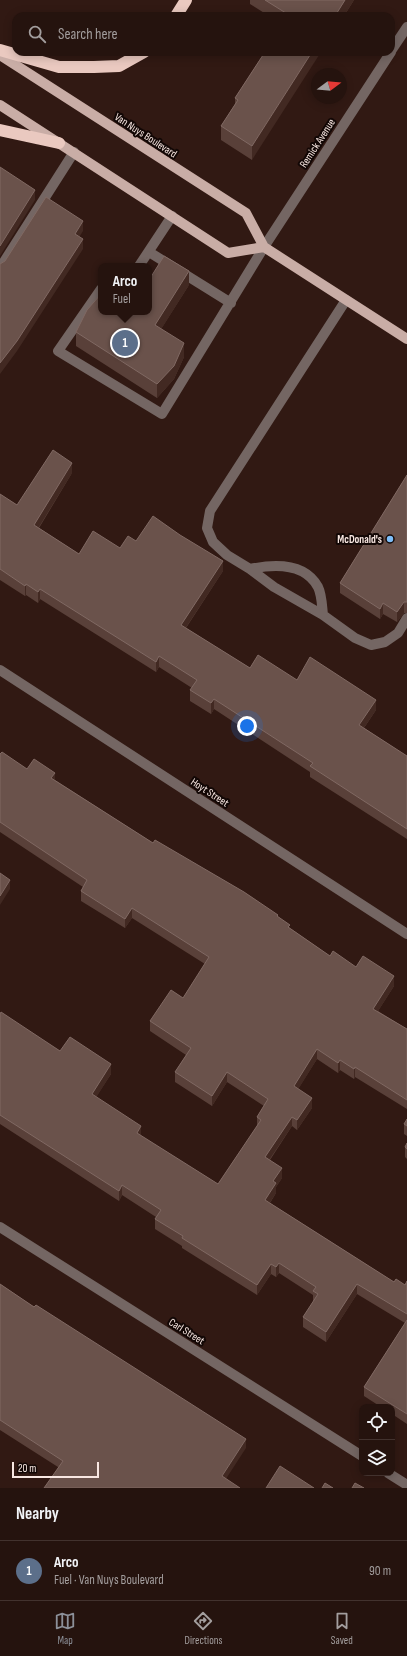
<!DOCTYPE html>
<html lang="en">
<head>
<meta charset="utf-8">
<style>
	:root { --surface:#25130e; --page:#31201c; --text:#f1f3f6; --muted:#a39e9e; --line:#42322e; --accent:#8c9099 }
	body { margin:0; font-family:"Sofia Sans Condensed",sans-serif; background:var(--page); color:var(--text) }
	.controls { position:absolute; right:12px; bottom:12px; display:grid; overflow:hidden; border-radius:8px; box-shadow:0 2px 10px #0003 }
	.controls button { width:36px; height:36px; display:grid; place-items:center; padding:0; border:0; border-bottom:1px solid var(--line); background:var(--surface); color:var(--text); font:20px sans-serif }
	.compass { position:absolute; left:311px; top:68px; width:36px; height:36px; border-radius:50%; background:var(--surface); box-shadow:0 2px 10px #0003; rotate:74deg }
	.scale { position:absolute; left:12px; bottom:10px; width:87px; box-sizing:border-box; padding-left:4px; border:2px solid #f8e7e2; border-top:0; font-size:11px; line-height:14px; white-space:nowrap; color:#f8e7e2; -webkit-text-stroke:3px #120705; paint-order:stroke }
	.you { position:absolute; left:247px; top:726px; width:14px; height:14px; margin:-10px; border:3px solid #fff; border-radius:50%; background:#1a73e8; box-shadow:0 0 0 6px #1a73e833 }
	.badge { display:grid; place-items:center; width:26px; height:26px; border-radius:50%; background:var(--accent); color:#fff; font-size:13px; font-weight:700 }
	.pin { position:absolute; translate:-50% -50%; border:2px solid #fff; box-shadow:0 1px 4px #0006 }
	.popup { position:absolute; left:98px; top:263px; width:54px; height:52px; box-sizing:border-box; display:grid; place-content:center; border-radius:8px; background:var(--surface); filter:drop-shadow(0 1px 3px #0005); font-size:13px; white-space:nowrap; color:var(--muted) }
	.popup b { font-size:15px; color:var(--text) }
	.popup::after { content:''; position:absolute; left:50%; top:100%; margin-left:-8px; border:8px solid transparent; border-top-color:var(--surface) }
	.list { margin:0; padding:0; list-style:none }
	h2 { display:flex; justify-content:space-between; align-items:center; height:52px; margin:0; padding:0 16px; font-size:17px }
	h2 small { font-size:13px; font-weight:400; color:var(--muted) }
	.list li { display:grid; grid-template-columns:26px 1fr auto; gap:12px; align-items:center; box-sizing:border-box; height:60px; padding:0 16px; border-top:1px solid var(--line) }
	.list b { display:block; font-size:15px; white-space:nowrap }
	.list p { margin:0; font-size:13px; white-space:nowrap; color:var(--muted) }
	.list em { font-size:13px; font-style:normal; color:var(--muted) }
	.icon { flex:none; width:22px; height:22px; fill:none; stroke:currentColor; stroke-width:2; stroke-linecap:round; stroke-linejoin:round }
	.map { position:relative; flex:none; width:407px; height:1488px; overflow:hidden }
	.search { position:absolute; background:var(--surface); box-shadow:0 2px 10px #0003; left:12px; right:12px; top:12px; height:44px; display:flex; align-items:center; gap:10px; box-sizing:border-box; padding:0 14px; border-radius:12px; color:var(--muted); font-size:15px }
	.sheet { height:112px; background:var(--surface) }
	nav { display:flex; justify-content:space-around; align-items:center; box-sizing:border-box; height:56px; border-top:1px solid var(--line); background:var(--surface); font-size:11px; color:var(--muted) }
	nav a { display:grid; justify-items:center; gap:2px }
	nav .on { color:var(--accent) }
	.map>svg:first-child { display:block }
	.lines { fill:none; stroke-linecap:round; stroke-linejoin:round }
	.minor { stroke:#746663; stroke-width:10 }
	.major { stroke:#c9ada6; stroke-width:10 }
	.highway { stroke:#eac9c0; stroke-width:12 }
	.wall { fill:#594039 }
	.shaded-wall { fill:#422922 }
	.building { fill:#6a524b; stroke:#806963 }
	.poi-dot { fill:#7dbef9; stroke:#120705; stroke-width:1.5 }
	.labels { text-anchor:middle; stroke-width:4; stroke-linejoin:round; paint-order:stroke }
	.street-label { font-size:11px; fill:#f8e7e2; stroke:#120705 }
	.poi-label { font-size:11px; font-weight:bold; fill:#f8e7e2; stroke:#120705; text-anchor:end }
</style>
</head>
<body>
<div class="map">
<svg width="407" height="1488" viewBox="0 0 407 1488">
	<rect width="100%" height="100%" fill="#311913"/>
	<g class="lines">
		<path class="minor" d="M391 51 407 27
			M149 252 231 303
			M139 266 172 216
			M0 268 74 152
			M101 289 58 351 162 414 264 247 391 52
			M346 300 210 511 207 528 213 542 227 555 250 569 274 587 323 615 355 638 371 645 385 642 398 633 407 618
			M250 569C274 564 305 563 318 587 322 595 322 607 323 615
			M0 670 407 934
			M0 1227 362 1456
			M388 1473 407 1485"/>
		<path class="major" d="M0 55 246 213 264 247 407 339
			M0 105 228 253 264 247"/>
		<path class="highway" d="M176 16 186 0
			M0 50 59 67H94L119 66 144 52
			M0 130 59 143"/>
	</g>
	<path class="wall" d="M250 0H354L344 16H269L250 4Z
		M265 52 252 160 221 140V126L235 104V98Z
		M189 285 161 329 184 357 174 379 157 398 76 346V332L101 312H149Z
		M72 473 39 528 79 554 120 548 136 541 223 571 186 628 250 668 297 680 376 710 364 728 407 756V839L310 777V772L214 709 211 714 190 701V690L192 688 159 667 156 672 40 599 38 603 26 595 25 596 0 580V494L17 505Z
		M407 475V613H404L397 622 383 614 380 619 340 593V583Z
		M0 754 27 769 55 780 153 843 278 917 290 928 330 956 356 967 394 986 378 1011 407 1029V1109L355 1077 354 1079 340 1070 338 1073 317 1059 298 1089 312 1108 297 1130 292 1126 270 1160 282 1178 276 1187V1193L270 1203 394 1282 405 1285 407 1281V1424L392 1414V1407H381L364 1396V1387L405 1323 357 1294 326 1342 303 1327V1317L314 1301H313V1295L279 1273 276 1277 271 1274 257 1295 182 1248V1246L155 1229V1219L156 1217 122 1195 119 1201 0 1124V1014L60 1051 111 1074 96 1097 141 1136 218 1184 257 1126V1117L264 1106 227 1082 212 1106 175 1082V1072L186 1055 150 1031V1021L183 998 205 964 132 918 125 928 81 901V891L83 887 0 832Z
		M407 1119V1136L404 1134V1124Z
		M407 1143V1159L405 1157V1147Z
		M0 1284 246 1448 58 1467 0 1430Z"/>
	<path class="shaded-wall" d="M345 0H354L344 16H335Z
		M312 52H321L252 160V146Z
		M35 190V200L0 256V246Z
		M83 221V231L75 244V234Z
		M83 239V249L17 351 0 374V363Z
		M189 271V285L155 339V325Z
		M184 343V357L174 379 157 398V384Z
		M72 463V473L34 535V525Z
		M223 561V571L181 635V625Z
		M26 584V595L25 596V586Z
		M40 589V599L38 603V592Z
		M404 602V613L397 622V612Z
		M383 603V614L380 619V609Z
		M159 656V667L156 672V662Z
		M214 699V709L211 714V703Z
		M376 700V710L359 735V725Z
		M55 773V783L51 778Z
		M10 880V889L0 905V896Z
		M132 908V918L125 928V919Z
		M394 976V986L373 1019V1009Z
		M317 1049V1059L294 1096V1086Z
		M340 1060V1070L338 1073V1063Z
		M111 1064V1074L92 1104V1094Z
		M355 1067V1077L354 1079V1069Z
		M227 1072V1082L212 1106V1096Z
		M312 1098V1108L297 1130V1120Z
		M292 1117V1126L265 1166V1157Z
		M141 1126V1136L137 1133Z
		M282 1168V1178L276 1187V1193L265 1210V1200L273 1181Z
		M122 1185V1195L119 1201V1191Z
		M279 1263V1273L276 1277V1267Z
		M271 1264V1274L257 1295V1285Z
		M357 1284V1294L326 1342V1332Z
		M246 1439V1448L222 1485V1476Z"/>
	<path class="building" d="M265 0H345L335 16H288L289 15Z
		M265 52H312L252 146 221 126 238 100 235 98Z
		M0 167 35 190 0 246Z
		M46 197 83 221 75 234 83 239 17 341 0 363V264L5 261Z
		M164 256 189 271 155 325 184 343 174 366 157 384 76 332 87 310 101 294V312H149V280Z
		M53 450 72 463 34 525 79 554 93 531 120 548 128 536 136 541 153 516 180 535 223 561 181 625 250 668 258 655 297 680 310 657 376 700 359 725 407 756V829L310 766 313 763 214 699 211 703 190 690 197 680 159 656 156 662 40 589 38 592 26 584 25 586 0 569V494L17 505Z
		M407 475V602H404L397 612 383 603 380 609 340 583Z
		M2 752 27 769 34 759 55 773 51 778 153 843 155 840 244 892 278 915 277 916 290 925 288 927 330 956 333 951 356 967 363 956 394 976 373 1009 407 1029V1100L355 1067 354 1069 340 1060 338 1063 317 1049 294 1086 312 1098 297 1120 292 1117 265 1157 282 1168 273 1181 276 1183 265 1200 394 1282 396 1279 405 1285 407 1281V1314L357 1284 326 1332 303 1317 318 1294 313 1291 316 1287 279 1263 276 1267 271 1264 257 1285 182 1238 183 1236 155 1219 161 1210 122 1185 119 1191 0 1115V1014L1 1012 60 1051 70 1037 111 1064 92 1094 141 1126 137 1133 218 1184 261 1120 257 1117 268 1099 227 1072 212 1096 175 1072 191 1048 150 1021 171 990 183 998 209 957 132 908 125 919 81 891 87 880 0 822V754Z
		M0 873 10 880 0 896Z
		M407 1119V1126L404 1124Z
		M407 1143V1149L405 1147Z
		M0 1284 34 1307 36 1305 246 1439 222 1476 240 1488H44L63 1461 0 1420Z
		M407 1320V1414L364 1387Z
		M280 1466 314 1488H266Z
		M325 1483 333 1488H322Z
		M355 1483 364 1488H352Z"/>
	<circle class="poi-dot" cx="390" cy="539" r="4"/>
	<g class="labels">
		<g class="street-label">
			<text transform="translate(146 135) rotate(33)" y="4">Van Nuys Boulevard</text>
			<text transform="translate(317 143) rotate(-57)" y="4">Remick Avenue</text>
			<text transform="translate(210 792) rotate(33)" y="4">Hoyt Street</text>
			<text transform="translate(187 1331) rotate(32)" y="4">Carl Street</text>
		</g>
		<g class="poi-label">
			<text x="382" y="543">McDonald's</text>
		</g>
	</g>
</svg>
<div class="controls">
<button><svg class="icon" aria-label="locate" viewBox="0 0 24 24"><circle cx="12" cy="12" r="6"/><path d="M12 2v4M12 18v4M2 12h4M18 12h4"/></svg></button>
<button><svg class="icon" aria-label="layers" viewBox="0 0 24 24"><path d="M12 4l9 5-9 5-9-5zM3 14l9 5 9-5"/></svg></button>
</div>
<svg class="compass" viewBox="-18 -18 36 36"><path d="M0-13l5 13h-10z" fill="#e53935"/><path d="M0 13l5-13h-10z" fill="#a39e9e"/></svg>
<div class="scale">20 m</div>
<div class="you"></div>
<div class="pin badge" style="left:125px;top:343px;background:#5c6f8a">1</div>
<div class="popup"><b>Arco</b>Fuel</div>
<div class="search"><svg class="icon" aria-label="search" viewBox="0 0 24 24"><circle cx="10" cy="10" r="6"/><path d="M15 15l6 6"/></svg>Search here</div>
</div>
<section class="sheet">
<h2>Nearby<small></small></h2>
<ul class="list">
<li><span class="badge" style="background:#5c6f8a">1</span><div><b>Arco</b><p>Fuel · Van Nuys Boulevard</p></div><em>90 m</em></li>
</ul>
</section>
<nav>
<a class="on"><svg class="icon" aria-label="map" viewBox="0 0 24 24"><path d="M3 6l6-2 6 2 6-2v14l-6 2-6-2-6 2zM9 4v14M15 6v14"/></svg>Map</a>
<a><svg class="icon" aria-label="directions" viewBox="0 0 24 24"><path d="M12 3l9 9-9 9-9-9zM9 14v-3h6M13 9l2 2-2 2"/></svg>Directions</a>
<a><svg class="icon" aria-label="saved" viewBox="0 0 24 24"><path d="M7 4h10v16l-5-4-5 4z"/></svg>Saved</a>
</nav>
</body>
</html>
